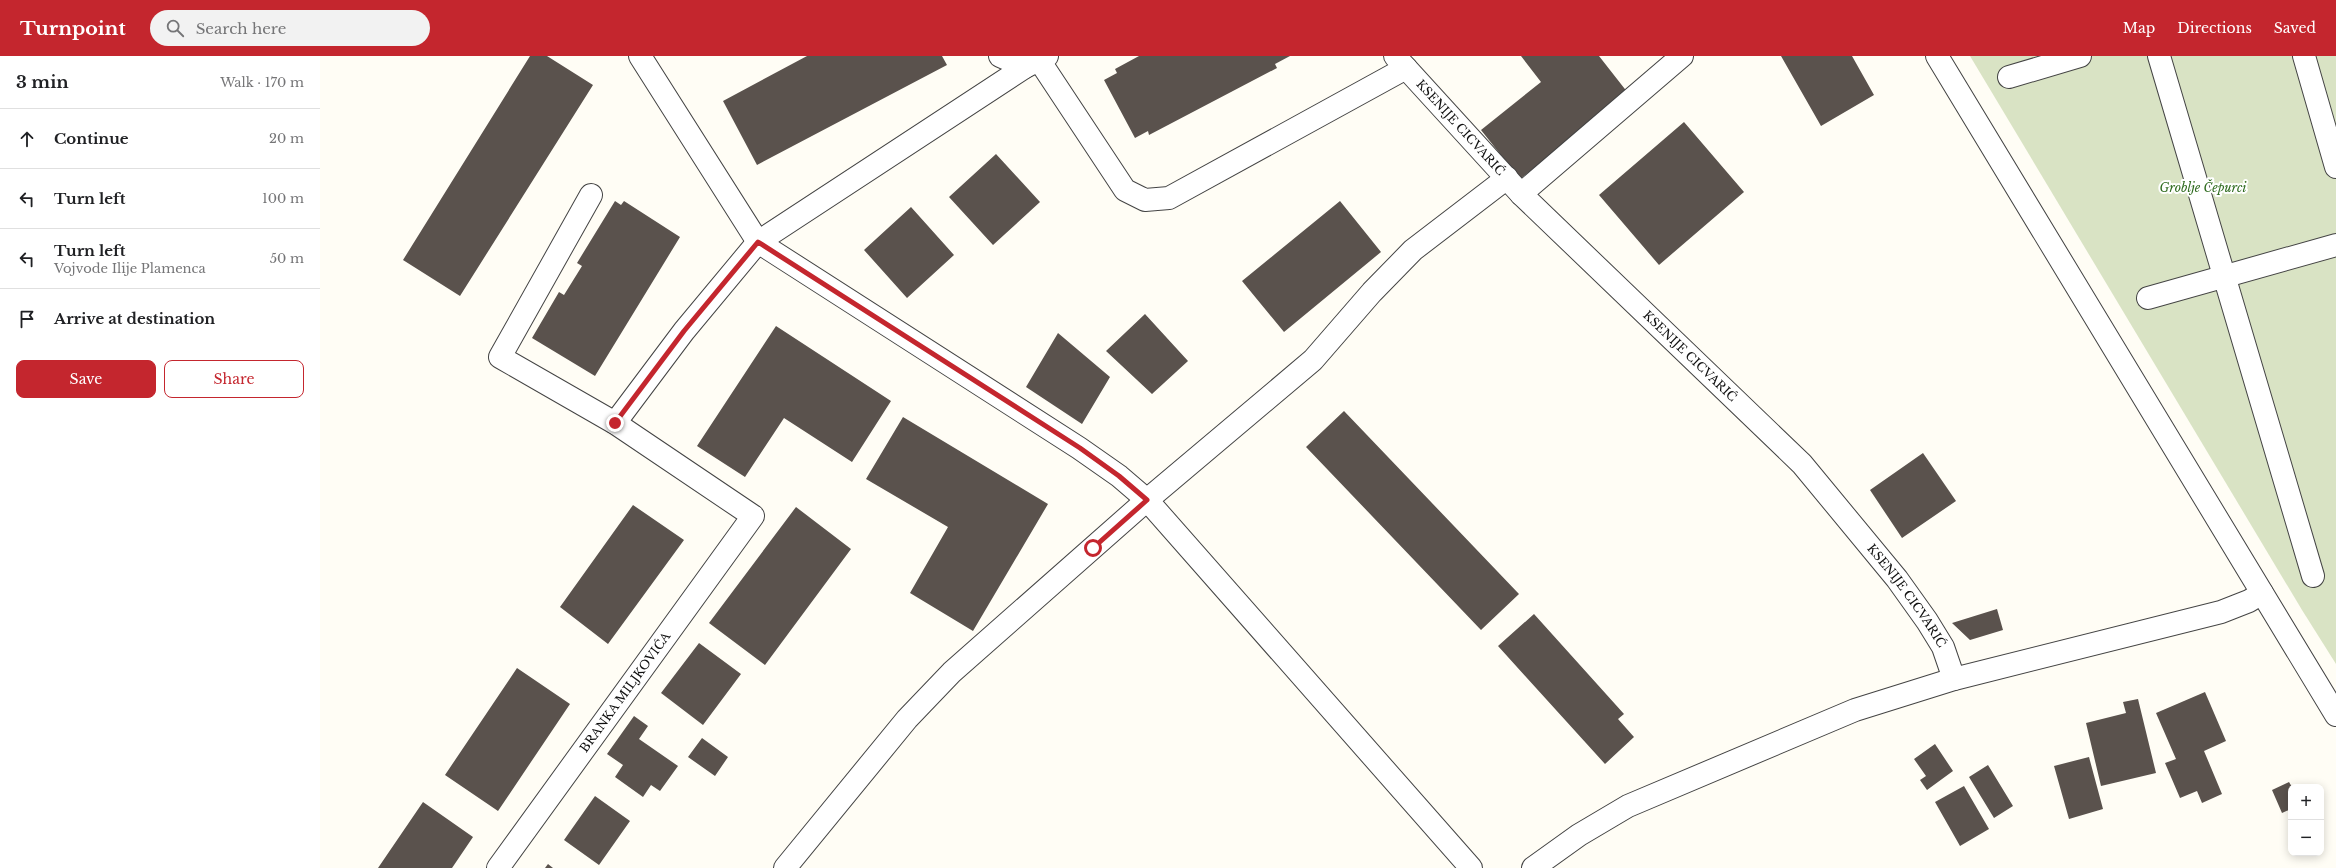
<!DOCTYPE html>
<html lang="en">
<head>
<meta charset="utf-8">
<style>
	:root { --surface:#fff; --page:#f2f2f2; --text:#202124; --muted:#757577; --line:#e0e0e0; --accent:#c4262e }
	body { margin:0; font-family:"Libre Baskerville",serif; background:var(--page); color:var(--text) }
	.controls { position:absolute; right:12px; bottom:12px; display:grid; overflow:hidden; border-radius:8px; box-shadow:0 2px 10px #0003 }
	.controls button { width:36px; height:36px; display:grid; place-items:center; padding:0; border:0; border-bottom:1px solid var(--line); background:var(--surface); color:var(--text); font:20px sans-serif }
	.stop { position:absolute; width:12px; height:12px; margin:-9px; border:3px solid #c4262e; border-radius:50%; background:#fff }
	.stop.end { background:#c4262e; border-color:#fff; box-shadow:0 1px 4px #0008 }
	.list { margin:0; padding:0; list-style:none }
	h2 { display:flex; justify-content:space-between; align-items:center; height:52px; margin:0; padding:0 16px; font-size:17px }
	h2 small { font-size:13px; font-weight:400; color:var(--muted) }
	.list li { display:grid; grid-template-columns:26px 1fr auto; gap:12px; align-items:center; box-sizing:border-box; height:60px; padding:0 16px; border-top:1px solid var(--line) }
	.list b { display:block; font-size:15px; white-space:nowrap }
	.list p { margin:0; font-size:13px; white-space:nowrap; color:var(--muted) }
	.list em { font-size:13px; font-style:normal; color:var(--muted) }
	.actions { display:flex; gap:8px; padding:12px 16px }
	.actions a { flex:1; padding:9px 0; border:1px solid var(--accent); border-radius:8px; text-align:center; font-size:14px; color:var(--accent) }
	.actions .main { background:var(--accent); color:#fff }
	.icon { flex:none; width:22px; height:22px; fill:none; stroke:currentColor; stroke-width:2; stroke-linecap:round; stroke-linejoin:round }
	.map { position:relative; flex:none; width:2016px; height:812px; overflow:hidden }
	header { display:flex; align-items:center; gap:24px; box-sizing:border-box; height:56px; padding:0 20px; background:var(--accent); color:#fff }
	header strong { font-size:19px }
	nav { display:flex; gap:22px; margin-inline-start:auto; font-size:14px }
	.search { width:280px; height:36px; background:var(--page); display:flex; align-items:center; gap:10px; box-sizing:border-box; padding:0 14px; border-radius:22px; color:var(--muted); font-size:15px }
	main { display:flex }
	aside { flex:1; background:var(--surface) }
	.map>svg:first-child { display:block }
	.cemetery { fill:#d9e3c4 }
	.building { fill:#5a524d }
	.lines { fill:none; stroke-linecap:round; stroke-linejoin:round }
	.minor-casing { stroke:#444; stroke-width:24 }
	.minor { stroke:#fff; stroke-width:22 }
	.route { stroke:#c4262e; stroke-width:5 }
	.labels { text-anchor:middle; stroke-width:4; stroke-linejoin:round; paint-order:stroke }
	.street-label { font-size:12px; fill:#111; stroke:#fff }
	.park-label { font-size:12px; font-style:italic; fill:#2f6b1f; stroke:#fff }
</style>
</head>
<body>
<header>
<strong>Turnpoint</strong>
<div class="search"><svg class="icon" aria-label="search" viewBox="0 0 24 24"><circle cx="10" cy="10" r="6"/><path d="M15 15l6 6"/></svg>Search here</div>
<nav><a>Map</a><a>Directions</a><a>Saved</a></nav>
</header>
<main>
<aside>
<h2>3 min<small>Walk · 170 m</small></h2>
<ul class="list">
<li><svg class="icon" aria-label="ahead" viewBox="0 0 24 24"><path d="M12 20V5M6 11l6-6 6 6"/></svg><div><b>Continue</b></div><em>20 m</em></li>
<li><svg class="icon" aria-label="left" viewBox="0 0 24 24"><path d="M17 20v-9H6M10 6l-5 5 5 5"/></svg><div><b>Turn left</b></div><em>100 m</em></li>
<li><svg class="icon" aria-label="left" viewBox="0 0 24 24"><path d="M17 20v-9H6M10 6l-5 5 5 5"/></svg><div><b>Turn left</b><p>Vojvode Ilije Plamenca</p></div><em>50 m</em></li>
<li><svg class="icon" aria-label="arrive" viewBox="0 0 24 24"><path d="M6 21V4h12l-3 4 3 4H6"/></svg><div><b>Arrive at destination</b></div></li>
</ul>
<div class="actions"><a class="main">Save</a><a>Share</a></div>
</aside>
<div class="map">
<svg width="2016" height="812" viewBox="0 0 2016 812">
	<rect width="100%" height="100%" fill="#fffdf5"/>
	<path class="cemetery" d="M1650 0H2016V608L1982 554Z"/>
	<path class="building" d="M210 0H227L273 29 140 240 83 204Z
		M487 0H622L627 9 437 109 403 45Z
		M819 0H970L955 8 957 12 829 79 828 75 815 82 784 24 797 17 795 13Z
		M1201 0H1279L1308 37 1200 123 1161 74 1221 26Z
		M1461 0H1532L1554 39 1501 70Z
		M1364 66 1424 136 1339 209 1279 139Z
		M676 98 720 146 673 189 629 141Z
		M295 145 301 149 304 145 360 181 275 320 212 282 239 236 244 239 262 210 257 207Z
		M1020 145 1061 196 964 276 922 225Z
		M591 151 634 199 587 242 544 194Z
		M825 258 868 305 832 338 786 295Z
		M456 270 571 345 532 406 464 362 425 421 377 390Z
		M738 277 790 321 762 368 706 331Z
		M1024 355 1199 538 1161 574 986 391Z
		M583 361 728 448 653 575 590 537 628 471 546 423Z
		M1603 397 1636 445 1582 482 1550 434Z
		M313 449 364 484 288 588 240 551Z
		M476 451 531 493 445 609 389 567Z
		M1677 553 1683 574 1650 584 1632 567Z
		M1214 558 1304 658 1298 663 1314 681 1285 708 1178 590Z
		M379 587 421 618 383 669 341 637Z
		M197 612 250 648 178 755 125 719Z
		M1885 636 1906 685 1884 695 1902 738 1882 747 1877 735 1860 742 1845 707 1856 703 1836 657Z
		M1818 643 1836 717 1781 730 1766 667 1806 657 1803 646Z
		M314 660 328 670 319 683 358 710 340 735 331 729 323 741 295 721 303 709 287 698Z
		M382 682 408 701 395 720 368 701Z
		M1615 688 1633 715 1607 734 1600 724 1606 720 1594 703Z
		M1769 701 1783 753 1749 763 1734 710Z
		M1668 709 1693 750 1674 762 1649 721Z
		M1969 726 1972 731 1971 753 1962 757 1952 734Z
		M1644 730 1669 773 1640 790 1615 746Z
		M275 740 310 765 279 809 244 784Z
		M103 746 153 781 132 812H58Z
		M228 808 233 812H225Z"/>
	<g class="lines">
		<g class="minor-casing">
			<g id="minor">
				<path d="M320 0 438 186 759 392 799 420 827 444 1151 812"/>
				<path d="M680 0 705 11"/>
				<path id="s1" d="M1075 0 1201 138 1482 408 1577 523 1607 565 1623 591 1634 623"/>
				<path d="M1617 0 2016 659"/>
				<path d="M1839 0 1993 520"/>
				<path d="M1984 0 2016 111"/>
				<path d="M719 4 805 134 825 144 849 142 1086 12"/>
				<path d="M1689 21 1760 0"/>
				<path d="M1201 138 1362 0"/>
				<path d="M1828 242 2016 189"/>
				<path d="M295 367 364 275 438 186 705 11 727 0"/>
				<path id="s2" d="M178 812 433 460 295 367 180 301 271 139"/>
				<path d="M465 812 587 663 632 616 827 444 993 304 1052 236 1093 194 1187 122"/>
				<path d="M1213 812 1259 779 1308 750 1535 654 1634 623 1901 556 1929 545 1942 537"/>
			</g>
		</g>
		<use href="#minor" class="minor"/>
	</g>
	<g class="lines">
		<path class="route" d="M295 367 364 275 438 186 760 392 799 420 827 444 773 492"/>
	</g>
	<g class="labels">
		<g class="street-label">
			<text dy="4" stroke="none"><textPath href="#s1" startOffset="97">KSENIJE CICVARIĆ</textPath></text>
			<text dy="4" stroke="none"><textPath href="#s1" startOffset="421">KSENIJE CICVARIĆ</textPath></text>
			<text dy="4" stroke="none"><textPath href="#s1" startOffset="745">KSENIJE CICVARIĆ</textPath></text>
			<text dy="4" stroke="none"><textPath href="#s2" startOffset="217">BRANKA MILJKOVIĆA</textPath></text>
		</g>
		<g class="park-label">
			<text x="1883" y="136">Groblje Čepurci</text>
		</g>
	</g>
</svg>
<div class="controls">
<button>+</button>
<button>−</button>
</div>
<div class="stop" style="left:773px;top:492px"></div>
<div class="stop end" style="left:295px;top:367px"></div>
</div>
</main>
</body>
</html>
